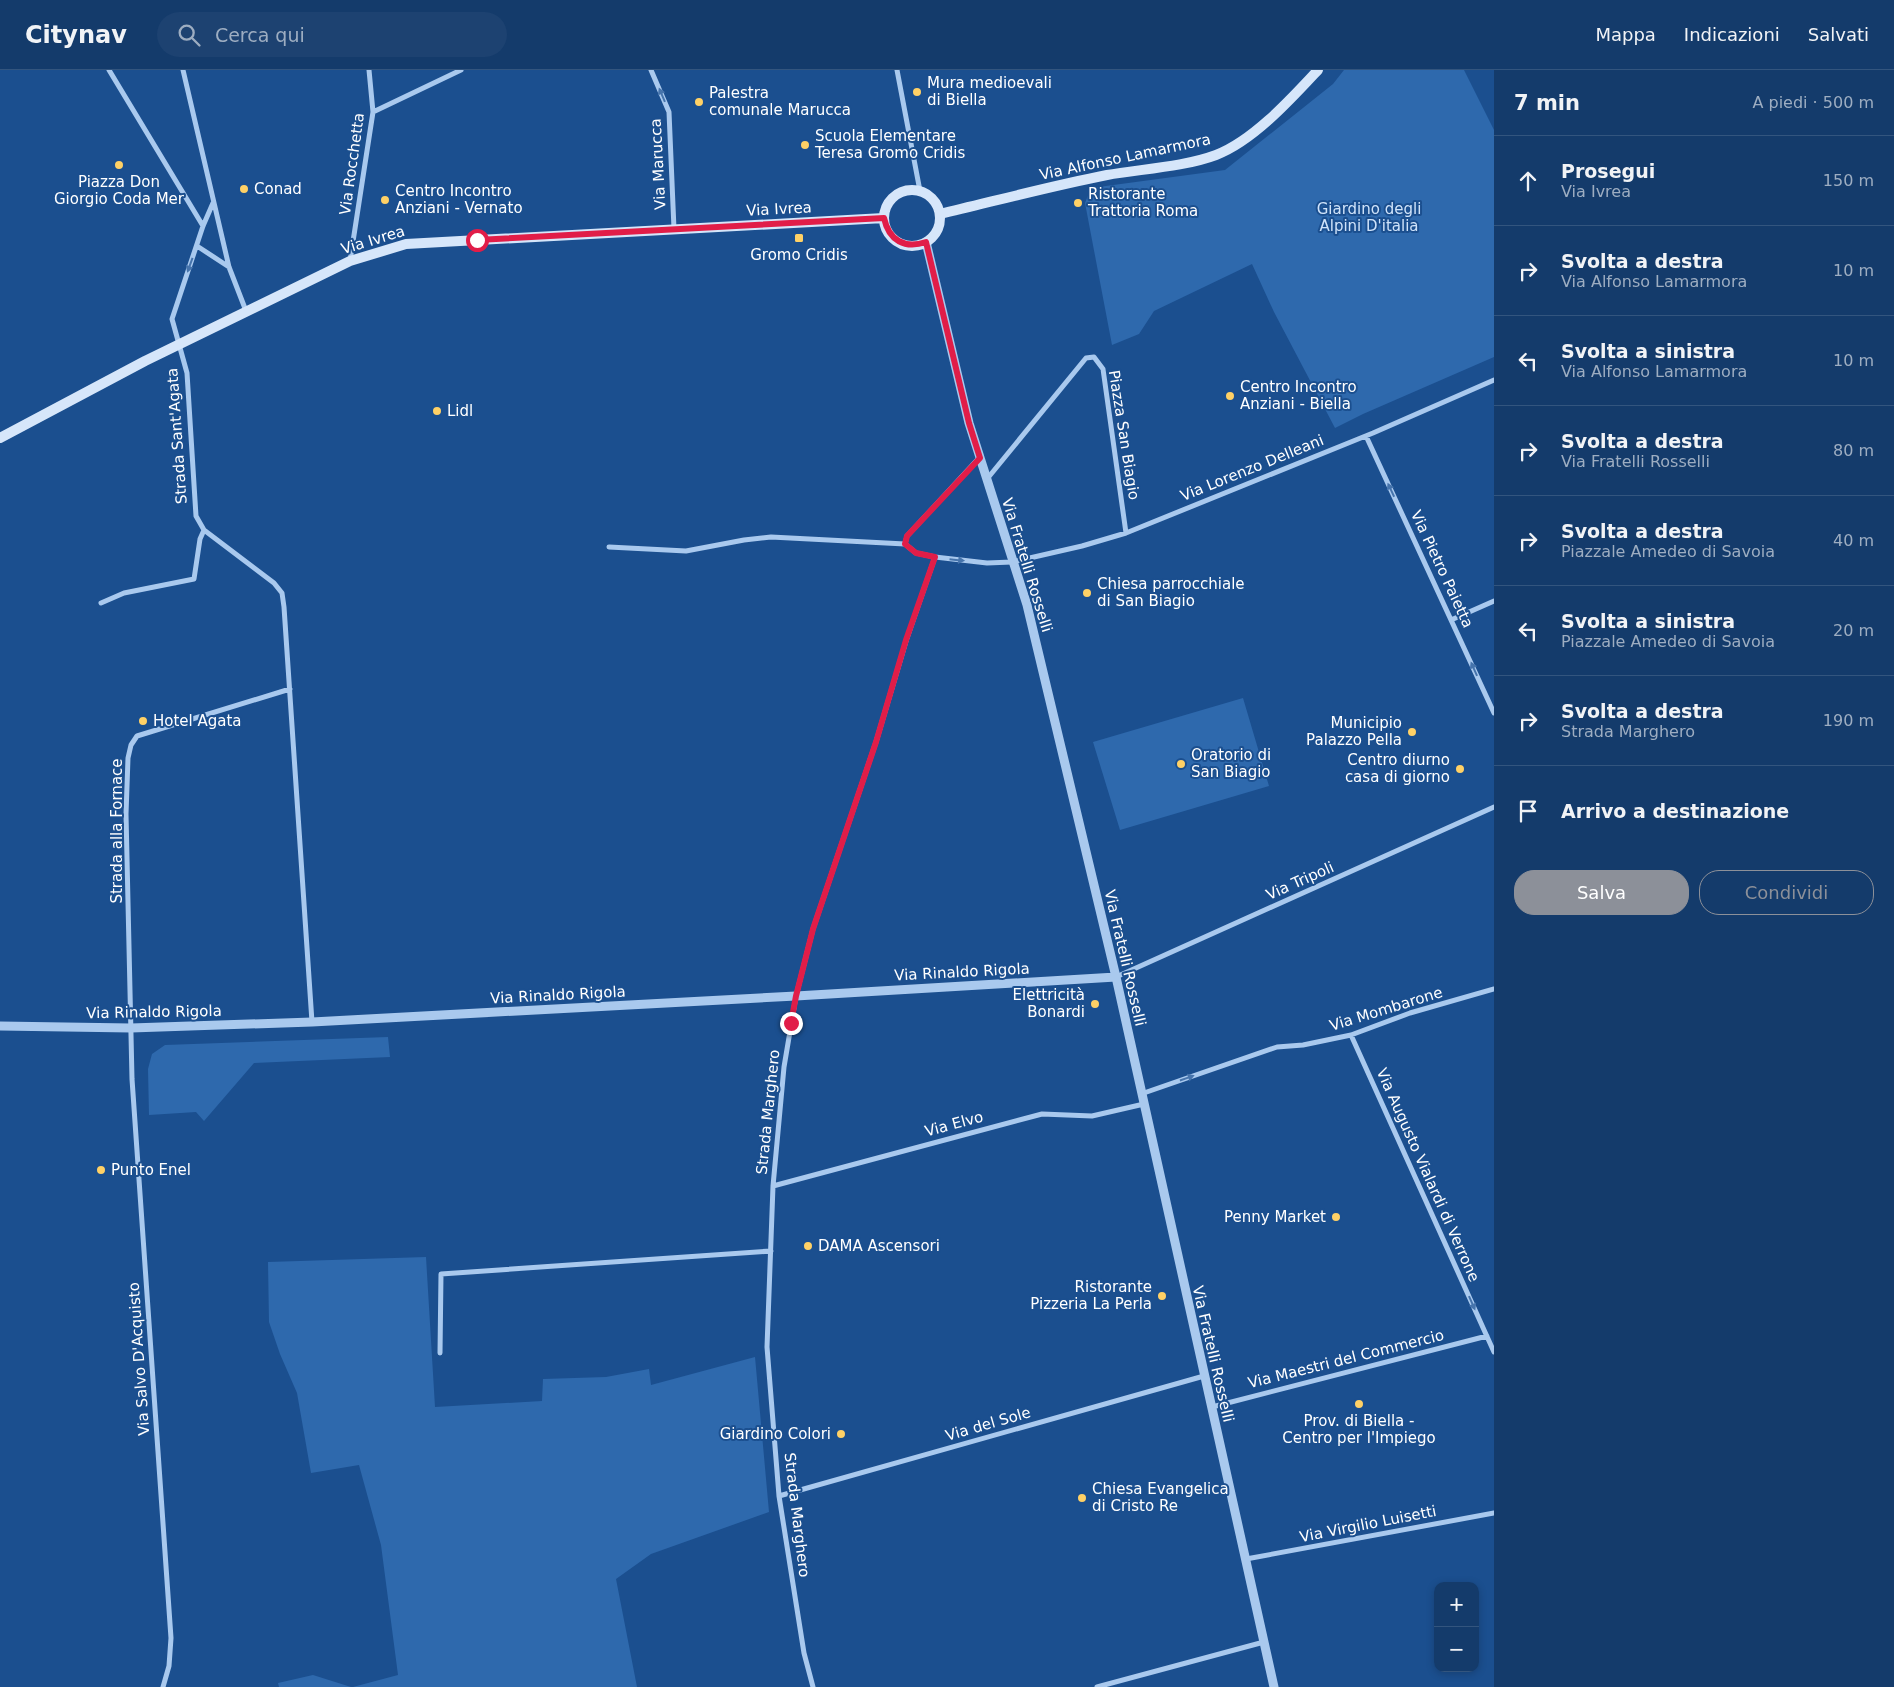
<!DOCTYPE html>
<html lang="it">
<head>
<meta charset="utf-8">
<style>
	:root { --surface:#143b6b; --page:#1d4271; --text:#f1f3f6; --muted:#9dadc1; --line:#33557e; --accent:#8c9099 }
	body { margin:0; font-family:"DejaVu Sans",sans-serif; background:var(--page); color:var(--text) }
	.controls { position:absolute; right:15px; bottom:15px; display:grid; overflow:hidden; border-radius:10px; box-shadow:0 2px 8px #0003 }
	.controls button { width:45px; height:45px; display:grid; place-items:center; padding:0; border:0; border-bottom:1px solid var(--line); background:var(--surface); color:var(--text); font:25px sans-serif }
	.stop { position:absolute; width:15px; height:15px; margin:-11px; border:4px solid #e11d48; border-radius:50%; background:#fff }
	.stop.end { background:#e11d48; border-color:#fff; box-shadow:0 1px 5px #0008 }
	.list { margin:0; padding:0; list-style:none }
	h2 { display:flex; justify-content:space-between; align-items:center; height:65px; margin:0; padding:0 20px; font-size:21px }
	h2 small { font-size:16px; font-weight:400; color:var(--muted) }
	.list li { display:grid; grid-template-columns:32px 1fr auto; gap:15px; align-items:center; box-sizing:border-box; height:90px; padding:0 20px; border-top:1px solid var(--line) }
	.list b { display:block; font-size:19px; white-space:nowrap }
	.list p { margin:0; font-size:16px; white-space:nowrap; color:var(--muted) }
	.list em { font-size:16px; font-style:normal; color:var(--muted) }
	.actions { display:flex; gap:10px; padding:15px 20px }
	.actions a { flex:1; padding:11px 0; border:1px solid var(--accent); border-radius:20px; text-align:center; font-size:18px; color:var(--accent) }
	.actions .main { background:var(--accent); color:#fff }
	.icon { flex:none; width:28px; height:28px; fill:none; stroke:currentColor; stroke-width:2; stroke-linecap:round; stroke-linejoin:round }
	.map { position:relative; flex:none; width:1494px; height:1617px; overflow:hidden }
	header { display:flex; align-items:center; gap:30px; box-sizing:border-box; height:70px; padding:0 25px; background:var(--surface); border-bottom:1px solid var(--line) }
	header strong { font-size:24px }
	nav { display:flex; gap:28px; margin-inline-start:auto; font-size:18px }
	.search { width:350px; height:45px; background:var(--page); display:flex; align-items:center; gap:12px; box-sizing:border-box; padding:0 18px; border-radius:28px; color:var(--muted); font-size:19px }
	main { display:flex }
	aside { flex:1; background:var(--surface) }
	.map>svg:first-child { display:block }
	.green { fill:#2e69ad }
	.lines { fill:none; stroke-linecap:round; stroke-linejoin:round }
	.minor { stroke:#a9c9ee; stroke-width:5 }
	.tertiary { stroke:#a9c9ee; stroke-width:9 }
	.secondary { stroke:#d6e6fa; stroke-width:10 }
	.oneway { fill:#4674ac }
	.route { stroke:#e11d48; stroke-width:6 }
	.poi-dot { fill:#ffd166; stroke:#1b4f8f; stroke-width:2 }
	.labels { text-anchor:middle; stroke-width:4; stroke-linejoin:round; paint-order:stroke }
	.poi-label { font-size:15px; fill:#fff; stroke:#1b4f8f; text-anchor:start }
	.street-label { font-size:15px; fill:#fff; stroke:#1b4f8f }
	.park-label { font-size:15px; fill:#cfe3fa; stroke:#1b4f8f }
</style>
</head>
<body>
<header>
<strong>Citynav</strong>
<div class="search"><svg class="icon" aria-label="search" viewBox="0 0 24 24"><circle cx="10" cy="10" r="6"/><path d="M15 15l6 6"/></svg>Cerca qui</div>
<nav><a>Mappa</a><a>Indicazioni</a><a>Salvati</a></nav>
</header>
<main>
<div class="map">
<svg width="1494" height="1617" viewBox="0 0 1494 1617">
	<rect width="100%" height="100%" fill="#1b4f8f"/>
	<path class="green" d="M1344 0H1464L1494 60V287L1363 344 1335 358 1274 242 1252 194 1154 241 1139 264 1112 275 1085 133 1091 118 1225 100 1333 14Z
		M1243 628 1269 716 1120 760 1093 672Z
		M388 967 390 987 254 993 204 1051 196 1042 149 1045 148 999 152 984 165 975Z
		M426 1187 435 1337 542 1331 543 1309 606 1307 649 1299 651 1315 755 1287 769 1442 651 1484 616 1509 637 1617H353L398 1605 381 1475 359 1395 311 1403 297 1323 280 1284 269 1252 268 1192Z
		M313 1605 351 1617H279L278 1613Z"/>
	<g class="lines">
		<path class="minor" d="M109 0 203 156
			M183 0 229 197 246 241
			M651 0 669 42 674 159
			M897 0 920 121
			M373 42 461 0
			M213 133 203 156 172 249 187 303 196 446 204 460 274 513 282 523 284 537 312 952
			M197 176 229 197
			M350 191 373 42 369 0
			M1366 366 1494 643
			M979 388 907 466 905 474 916 483 935 487 987 493 1012 492 1082 476 1126 463 1373 363 1494 310
			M987 409 1086 288 1094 287 1103 299 1126 463
			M609 477 686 481 744 470 771 467 905 474
			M101 533 124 523 194 509 200 469 204 460
			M1451 550 1494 531
			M1116 907 1494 737
			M1351 965 1494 1282
			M1141 1024 1277 977 1303 975 1351 965 1410 943 1494 919
			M773 1116 1042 1044 1092 1046 1144 1034
			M440 1283 441 1204 771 1181
			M1212 1337 1487 1266
			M779 1426 1204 1306
			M1246 1489 1494 1443
			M163 1617 169 1596 171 1568 132 1009 126 744 128 688 131 675 137 666 290 619
			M813 1617 804 1583 779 1426 767 1277 773 1116 784 997 796 926 813 859 876 672 906 571 935 487
			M1097 1617 1264 1572"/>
		<path class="tertiary" d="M926 172 969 353 1027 535 1116 907 1274 1617
			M0 956 131 958 312 952 796 926 1116 907"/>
		<path class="secondary" d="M884 148a28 28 0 1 1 56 0a28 28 0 1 1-56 0Z
			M940 144C995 131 1051 116 1107 105 1141 99 1184 97 1216 85 1253 71 1291 29 1318 0
			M0 368 145 291 350 191 406 174 884 148"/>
	</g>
	<defs><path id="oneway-solid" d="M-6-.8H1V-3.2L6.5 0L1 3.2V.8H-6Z" transform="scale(1.25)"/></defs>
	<g class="oneway">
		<use href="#oneway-solid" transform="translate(662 25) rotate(-113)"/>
		<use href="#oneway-solid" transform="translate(190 195) rotate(110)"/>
		<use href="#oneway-solid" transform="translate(1391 420) rotate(-115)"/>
		<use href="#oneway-solid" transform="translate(957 490) rotate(6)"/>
		<use href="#oneway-solid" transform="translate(1474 599) rotate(-114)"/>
		<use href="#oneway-solid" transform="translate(1187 1008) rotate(-19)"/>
		<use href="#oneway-solid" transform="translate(1472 1233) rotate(66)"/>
	</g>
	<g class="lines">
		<path class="route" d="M477 170 884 148C889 171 905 179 926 172L969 353 980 388 907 466 905 474 916 483 935 487 906 570 876 672 813 859 796 926 791 953"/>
	</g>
	<g class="poi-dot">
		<circle cx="917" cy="22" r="5"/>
		<circle cx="699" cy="32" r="5"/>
		<circle cx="805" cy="75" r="5"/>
		<circle cx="119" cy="95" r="5"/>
		<circle cx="244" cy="119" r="5"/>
		<circle cx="385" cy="130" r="5"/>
		<circle cx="1078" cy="133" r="5"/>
		<rect x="794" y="163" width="10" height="10" rx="2.5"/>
		<circle cx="1230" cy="326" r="5"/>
		<circle cx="437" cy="341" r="5"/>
		<circle cx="1087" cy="523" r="5"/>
		<circle cx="143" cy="651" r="5"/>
		<circle cx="1412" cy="662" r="5"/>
		<circle cx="1181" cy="694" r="5"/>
		<circle cx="1460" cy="699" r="5"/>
		<circle cx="1095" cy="934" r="5"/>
		<circle cx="101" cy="1100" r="5"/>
		<circle cx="1336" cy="1147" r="5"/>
		<circle cx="808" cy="1176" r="5"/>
		<circle cx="1162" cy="1226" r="5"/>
		<circle cx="1359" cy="1334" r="5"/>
		<circle cx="841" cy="1364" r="5"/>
		<circle cx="1082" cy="1428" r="5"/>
	</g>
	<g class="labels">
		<g class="poi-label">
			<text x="927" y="18">Mura medioevali<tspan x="927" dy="17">di Biella</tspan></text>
			<text x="709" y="28">Palestra<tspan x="709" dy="17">comunale Marucca</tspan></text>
			<text x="815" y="71">Scuola Elementare<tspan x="815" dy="17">Teresa Gromo Cridis</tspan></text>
			<text x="119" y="117" text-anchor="middle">Piazza Don<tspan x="119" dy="17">Giorgio Coda Mer</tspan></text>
			<text x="254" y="124">Conad</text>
			<text x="395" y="126">Centro Incontro<tspan x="395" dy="17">Anziani - Vernato</tspan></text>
			<text x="1088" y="129">Ristorante<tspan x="1088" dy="17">Trattoria Roma</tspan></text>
			<text x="799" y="190" text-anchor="middle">Gromo Cridis</text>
			<text x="1240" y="322">Centro Incontro<tspan x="1240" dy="17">Anziani - Biella</tspan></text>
			<text x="447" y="346">Lidl</text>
			<text x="1097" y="519">Chiesa parrocchiale<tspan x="1097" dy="17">di San Biagio</tspan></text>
			<text x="153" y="656">Hotel Agata</text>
			<text x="1402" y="658" text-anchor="end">Municipio<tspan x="1402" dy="17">Palazzo Pella</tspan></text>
			<text x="1191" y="690">Oratorio di<tspan x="1191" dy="17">San Biagio</tspan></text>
			<text x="1450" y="695" text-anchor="end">Centro diurno<tspan x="1450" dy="17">casa di giorno</tspan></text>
			<text x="1085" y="930" text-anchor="end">Elettricità<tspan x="1085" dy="17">Bonardi</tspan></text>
			<text x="111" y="1105">Punto Enel</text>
			<text x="1326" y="1152" text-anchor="end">Penny Market</text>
			<text x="818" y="1181">DAMA Ascensori</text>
			<text x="1152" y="1222" text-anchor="end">Ristorante<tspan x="1152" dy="17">Pizzeria La Perla</tspan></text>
			<text x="1359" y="1356" text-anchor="middle">Prov. di Biella -<tspan x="1359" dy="17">Centro per l'Impiego</tspan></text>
			<text x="831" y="1369" text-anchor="end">Giardino Colori</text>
			<text x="1092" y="1424">Chiesa Evangelica<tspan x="1092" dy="17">di Cristo Re</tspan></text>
		</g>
		<g class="street-label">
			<text transform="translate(1125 87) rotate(-12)" y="5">Via Alfonso Lamarmora</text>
			<text transform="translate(352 94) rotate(-82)" y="5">Via Rocchetta</text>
			<text transform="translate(658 94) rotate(-93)" y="5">Via Marucca</text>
			<text transform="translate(779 139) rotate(-3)" y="5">Via Ivrea</text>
			<text transform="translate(373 170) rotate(-17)" y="5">Via Ivrea</text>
			<text transform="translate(1124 365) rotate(81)" y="5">Piazza San Biagio</text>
			<text transform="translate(177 366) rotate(-94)" y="5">Strada Sant'Agata</text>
			<text transform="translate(1252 398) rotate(-22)" y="5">Via Lorenzo Delleani</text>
			<text transform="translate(1027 495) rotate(73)" y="5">Via Fratelli Rosselli</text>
			<text transform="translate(1442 499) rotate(65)" y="5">Via Pietro Paietta</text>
			<text transform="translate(117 761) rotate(-90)" y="5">Strada alla Fornace</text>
			<text transform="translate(1300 811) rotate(-24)" y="5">Via Tripoli</text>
			<text transform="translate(1125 888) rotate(77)" y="5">Via Fratelli Rosselli</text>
			<text transform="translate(962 902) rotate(-3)" y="5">Via Rinaldo Rigola</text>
			<text transform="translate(558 925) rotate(-3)" y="5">Via Rinaldo Rigola</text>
			<text transform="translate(1386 939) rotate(-17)" y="5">Via Mombarone</text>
			<text transform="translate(154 942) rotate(-1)" y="5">Via Rinaldo Rigola</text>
			<text transform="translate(768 1042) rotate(-84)" y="5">Strada Marghero</text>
			<text transform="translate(954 1054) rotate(-15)" y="5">Via Elvo</text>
			<text transform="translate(1428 1105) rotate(66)" y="5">Via Augusto Vialardi di Verrone</text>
			<text transform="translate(1213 1284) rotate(77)" y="5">Via Fratelli Rosselli</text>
			<text transform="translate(139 1289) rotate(-94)" y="5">Via Salvo D'Acquisto</text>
			<text transform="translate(1346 1289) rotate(-14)" y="5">Via Maestri del Commercio</text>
			<text transform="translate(988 1354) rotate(-16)" y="5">Via del Sole</text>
			<text transform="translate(797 1445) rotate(83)" y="5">Strada Marghero</text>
			<text transform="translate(1368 1454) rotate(-11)" y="5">Via Virgilio Luisetti</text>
		</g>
		<g class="park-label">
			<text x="1369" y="144">Giardino degli<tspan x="1369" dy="17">Alpini D'italia</tspan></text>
		</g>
	</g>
</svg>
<div class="controls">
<button>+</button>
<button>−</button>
</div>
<div class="stop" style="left:477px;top:170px"></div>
<div class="stop end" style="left:791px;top:953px"></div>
</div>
<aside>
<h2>7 min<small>A piedi · 500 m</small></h2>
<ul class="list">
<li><svg class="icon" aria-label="ahead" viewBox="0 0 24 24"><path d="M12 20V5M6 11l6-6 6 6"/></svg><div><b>Prosegui</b><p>Via Ivrea</p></div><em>150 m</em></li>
<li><svg class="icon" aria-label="right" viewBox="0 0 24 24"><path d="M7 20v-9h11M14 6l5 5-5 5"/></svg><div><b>Svolta a destra</b><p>Via Alfonso Lamarmora</p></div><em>10 m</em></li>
<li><svg class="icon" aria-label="left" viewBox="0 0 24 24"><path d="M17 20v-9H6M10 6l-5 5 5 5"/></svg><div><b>Svolta a sinistra</b><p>Via Alfonso Lamarmora</p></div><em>10 m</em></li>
<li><svg class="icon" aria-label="right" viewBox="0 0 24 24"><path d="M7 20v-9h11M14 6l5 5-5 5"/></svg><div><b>Svolta a destra</b><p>Via Fratelli Rosselli</p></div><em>80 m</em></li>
<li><svg class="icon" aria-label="right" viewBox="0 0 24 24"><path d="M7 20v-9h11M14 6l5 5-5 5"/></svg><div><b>Svolta a destra</b><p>Piazzale Amedeo di Savoia</p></div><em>40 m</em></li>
<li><svg class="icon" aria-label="left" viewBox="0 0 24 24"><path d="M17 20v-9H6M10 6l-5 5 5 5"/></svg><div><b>Svolta a sinistra</b><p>Piazzale Amedeo di Savoia</p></div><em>20 m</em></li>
<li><svg class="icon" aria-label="right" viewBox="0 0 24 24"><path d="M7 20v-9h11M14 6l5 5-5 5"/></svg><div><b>Svolta a destra</b><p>Strada Marghero</p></div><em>190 m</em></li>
<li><svg class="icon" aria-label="arrive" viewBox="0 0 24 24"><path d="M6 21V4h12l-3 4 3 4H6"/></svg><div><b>Arrivo a destinazione</b></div></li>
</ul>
<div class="actions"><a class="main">Salva</a><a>Condividi</a></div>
</aside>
</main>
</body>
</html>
